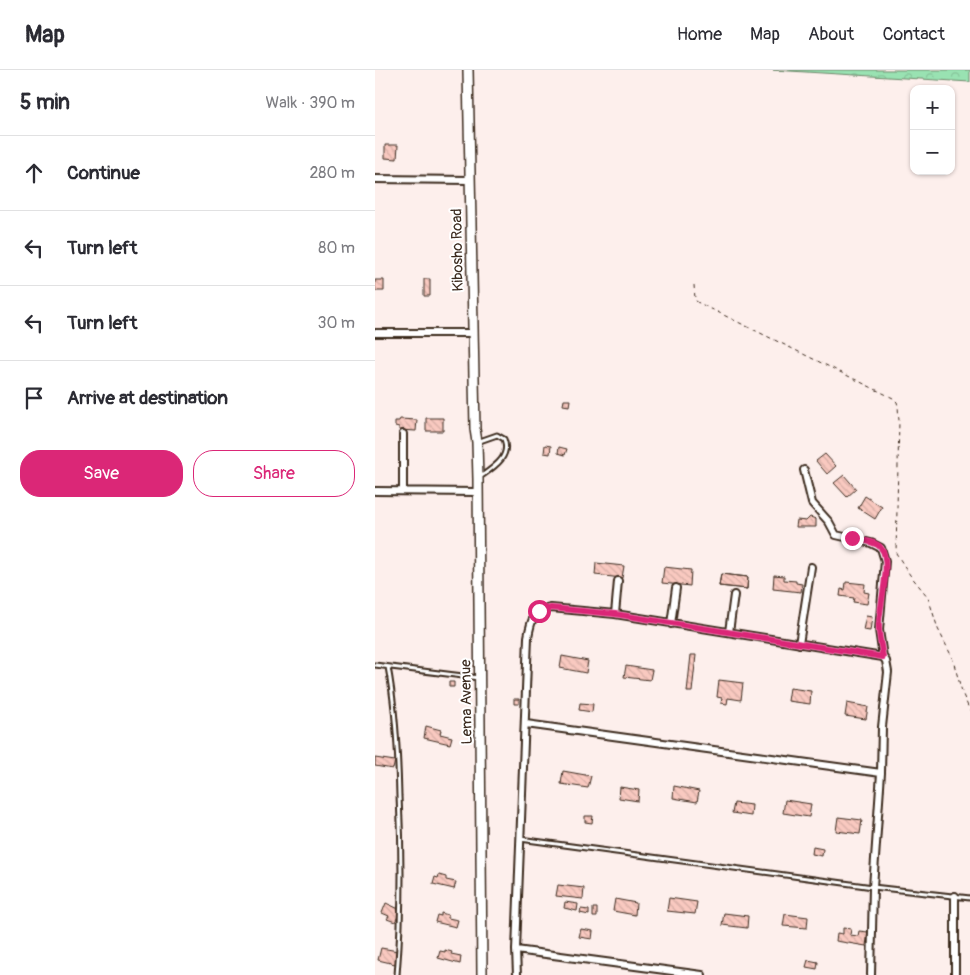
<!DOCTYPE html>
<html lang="en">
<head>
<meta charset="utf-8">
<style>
	:root { --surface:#fff; --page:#f7f7f7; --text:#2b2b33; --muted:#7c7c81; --line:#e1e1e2; --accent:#db2777 }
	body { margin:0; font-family:Pangolin,sans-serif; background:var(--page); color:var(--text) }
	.controls { position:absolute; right:15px; top:15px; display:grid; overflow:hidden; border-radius:10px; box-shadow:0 1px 4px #0004 }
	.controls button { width:45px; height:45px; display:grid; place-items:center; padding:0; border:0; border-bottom:1px solid var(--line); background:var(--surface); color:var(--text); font:25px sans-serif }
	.stop { position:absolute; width:15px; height:15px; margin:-11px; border:4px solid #db2777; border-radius:50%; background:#fff }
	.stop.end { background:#db2777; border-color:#fff; box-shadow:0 1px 5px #0008 }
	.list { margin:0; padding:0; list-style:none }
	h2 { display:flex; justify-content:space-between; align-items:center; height:65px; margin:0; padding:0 20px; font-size:21px }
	h2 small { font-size:16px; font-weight:400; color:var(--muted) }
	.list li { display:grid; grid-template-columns:32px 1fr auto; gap:15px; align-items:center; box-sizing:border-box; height:75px; padding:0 20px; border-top:1px solid var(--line) }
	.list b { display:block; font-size:19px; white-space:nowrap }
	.list em { font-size:16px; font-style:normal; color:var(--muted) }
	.actions { display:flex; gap:10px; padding:15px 20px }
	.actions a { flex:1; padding:11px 0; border:1px solid var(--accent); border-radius:20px; text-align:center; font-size:18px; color:var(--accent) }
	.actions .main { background:var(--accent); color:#fff }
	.icon { flex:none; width:28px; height:28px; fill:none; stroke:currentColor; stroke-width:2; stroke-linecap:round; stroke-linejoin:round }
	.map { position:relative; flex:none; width:595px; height:905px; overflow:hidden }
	header { display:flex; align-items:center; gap:30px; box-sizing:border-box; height:70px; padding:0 25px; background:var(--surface); border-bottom:1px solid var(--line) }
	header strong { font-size:24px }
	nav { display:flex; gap:28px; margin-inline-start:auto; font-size:18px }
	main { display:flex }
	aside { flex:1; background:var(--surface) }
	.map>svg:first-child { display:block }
	.forest { fill:url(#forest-crowns); stroke:#6a8668 }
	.building { fill:url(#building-back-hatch); stroke:#3b2a1e }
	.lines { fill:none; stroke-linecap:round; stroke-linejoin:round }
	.lane-casing { stroke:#3b2a1e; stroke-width:7 }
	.street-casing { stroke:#3b2a1e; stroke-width:10 }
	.secondary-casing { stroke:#3b2a1e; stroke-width:12 }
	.path { stroke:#3b2a1e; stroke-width:1; stroke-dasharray:4 4; stroke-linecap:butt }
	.lane { stroke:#fff; stroke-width:3 }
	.street { stroke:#fff; stroke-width:6 }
	.secondary { stroke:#fff; stroke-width:9 }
	.route { stroke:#db2777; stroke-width:6 }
	.labels { text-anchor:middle; stroke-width:4; stroke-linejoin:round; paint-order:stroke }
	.street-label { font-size:15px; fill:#3b2a1e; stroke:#fff }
</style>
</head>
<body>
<header>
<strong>Map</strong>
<nav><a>Home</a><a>Map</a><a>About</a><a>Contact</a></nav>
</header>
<main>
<aside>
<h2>5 min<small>Walk · 390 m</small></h2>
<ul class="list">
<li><svg class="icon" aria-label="ahead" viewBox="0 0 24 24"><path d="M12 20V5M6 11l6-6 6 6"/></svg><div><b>Continue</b></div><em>280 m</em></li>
<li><svg class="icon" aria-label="left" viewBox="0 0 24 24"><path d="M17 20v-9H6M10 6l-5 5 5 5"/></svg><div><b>Turn left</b></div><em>80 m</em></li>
<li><svg class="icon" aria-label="left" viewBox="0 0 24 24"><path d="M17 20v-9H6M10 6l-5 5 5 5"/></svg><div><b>Turn left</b></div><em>30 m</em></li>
<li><svg class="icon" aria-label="arrive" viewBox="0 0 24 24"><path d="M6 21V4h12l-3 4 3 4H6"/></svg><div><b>Arrive at destination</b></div></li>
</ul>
<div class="actions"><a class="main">Save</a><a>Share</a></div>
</aside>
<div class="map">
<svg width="595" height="905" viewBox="0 0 595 905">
	<defs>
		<pattern id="forest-crowns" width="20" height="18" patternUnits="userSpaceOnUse" patternTransform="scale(1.25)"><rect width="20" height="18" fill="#99e2b2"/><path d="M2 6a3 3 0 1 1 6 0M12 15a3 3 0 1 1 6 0" fill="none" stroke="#85c299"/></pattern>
		<pattern id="building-back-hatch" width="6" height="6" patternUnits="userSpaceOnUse" patternTransform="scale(1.25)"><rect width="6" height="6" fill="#f9c9c0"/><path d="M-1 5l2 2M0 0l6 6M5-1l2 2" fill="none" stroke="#d6ada5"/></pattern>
	</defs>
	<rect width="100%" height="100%" fill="#fdefec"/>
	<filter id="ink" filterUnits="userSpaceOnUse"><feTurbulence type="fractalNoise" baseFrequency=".02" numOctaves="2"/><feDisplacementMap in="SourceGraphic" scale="10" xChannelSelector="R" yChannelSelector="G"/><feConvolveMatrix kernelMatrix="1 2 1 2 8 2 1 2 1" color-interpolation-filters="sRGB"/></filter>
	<g filter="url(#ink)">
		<path class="forest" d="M398 0H595V12Z"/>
		<path class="building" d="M10 75H23L22 89 10 88Z
			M49 209H55V226H49Z
			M0 210H9V221H0Z
			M189 330H195L194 336 188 335Z
			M51 348H68V361H51Z
			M25 349 42 350 41 361 24 360V357L20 356V351H24Z
			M170 375 176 376 175 384 169 383Z
			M184 377 192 379 190 385 183 383Z
			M450 384 461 396 452 404 441 391Z
			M469 405 481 419 472 427 459 413Z
			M490 426 507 437 500 449 483 438Z
			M435 447 441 449V457H421L422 450 431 451Z
			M221 493 249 496 247 508 220 505Z
			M289 497 316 500 315 516 287 513Z
			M346 504 373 507 372 519 344 516Z
			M346 504 373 507 372 519 344 516Z
			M399 505 409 506V510L421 511V513L427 514 426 522 398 519Z
			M471 512 490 514 489 522 494 523 492 534 478 532 479 528 465 526 466 519 470 520Z
			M491 546 497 547 495 561 488 560Z
			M316 585H321L317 622H312Z
			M187 586 213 591 211 603 185 598Z
			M251 596 277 600 275 610 249 607Z
			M344 610 368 613 366 630 353 628 352 634 346 633 347 628 342 627Z
			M74 612H79V617H74Z
			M415 618 436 621 435 634 413 631Z
			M139 629H144V634H139Z
			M205 633 218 634 217 642 204 640Z
			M472 633 493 637 491 649 470 646Z
			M51 656 66 660 65 664 77 667 75 674 49 668Z
			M0 688 20 691 18 699 0 696Z
			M188 701 216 706 213 718 186 714Z
			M299 716 324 721 322 732 298 728Z
			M245 717 264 720 263 731 244 728Z
			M410 730 436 734 434 747 408 743Z
			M359 733 377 735 376 746 357 743Z
			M210 746H218L217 753 210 752Z
			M463 747 487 750 485 764 461 761Z
			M438 777 448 779 447 786 437 784Z
			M64 805 71 807V810L81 812 79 819 58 814 60 807 63 808Z
			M183 815 209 818 208 829 181 826Z
			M294 828 322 832 320 844 292 841Z
			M240 829 261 833 260 845 238 841Z
			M190 832 203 834 202 841 189 838Z
			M11 833 26 840 20 852 12 849 14 846 7 843Z
			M218 838H222V847H218Z
			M206 839 214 840V845L205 843Z
			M66 843 73 845V848L83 850 81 857 60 852 62 845 66 846Z
			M349 843 373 846 372 858 347 855Z
			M410 844 433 847 432 858 408 856Z
			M468 858 476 859 475 865 483 866 484 861 493 862 491 876 461 871 462 863 468 864Z
			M206 859 218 861 217 869 204 867Z
			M6 878 23 881 20 894 3 890Z
			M70 880 77 882 76 884 86 886 85 894 63 888 65 881 70 882Z
			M433 890 443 892 442 899 431 897Z"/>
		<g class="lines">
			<g class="lane-casing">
				<path id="lane" d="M102 372 122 365 129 369C136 387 119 397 105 407
					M0 595 104 608
					M13 597C21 640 23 682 24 726 27 786 27 845 22 905
					M145 769 498 817 595 828"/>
			</g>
			<g class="street-casing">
				<path id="street" d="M0 109 95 110
					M0 263H99
					M28 364V421
					M429 400 437 433 454 452 461 465 496 473 506 478 510 491 504 560 508 587
					M0 421 102 422
					M240 544 243 511
					M296 554 301 518
					M354 562 359 525
					M424 574 436 497
					M151 654 506 703
					M141 880 327 905
					M142 905 141 880 153 567C156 550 158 541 176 538L240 544 508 587 511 591 513 602 507 657 506 703 498 817 496 905
					M580 905V826"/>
			</g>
			<g class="secondary-casing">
				<path id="secondary" d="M93 0 100 359 102 372 103 409 107 905"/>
			</g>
			<path class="path" d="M319 215 320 229 322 232 518 328 522 332 523 336 524 351 521 483 535 505 553 527 563 559 577 587 588 625 595 641"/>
			<use href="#lane" class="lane"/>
			<use href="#street" class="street"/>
			<use href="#secondary" class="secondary"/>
		</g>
	</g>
	<g class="lines" filter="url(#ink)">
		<path class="route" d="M164 541 176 538 240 544 508 587C506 575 503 563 504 552 505 535 517 490 506 478 501 471 485 470 477 468"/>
	</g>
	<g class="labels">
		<g class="street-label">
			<text transform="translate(82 180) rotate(-91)" y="5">Kibosho Road</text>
			<text transform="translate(91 632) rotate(-91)" y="5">Lema Avenue</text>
		</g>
	</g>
</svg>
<div class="controls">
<button>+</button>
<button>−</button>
</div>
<div class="stop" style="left:164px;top:541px"></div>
<div class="stop end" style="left:477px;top:468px"></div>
</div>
</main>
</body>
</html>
